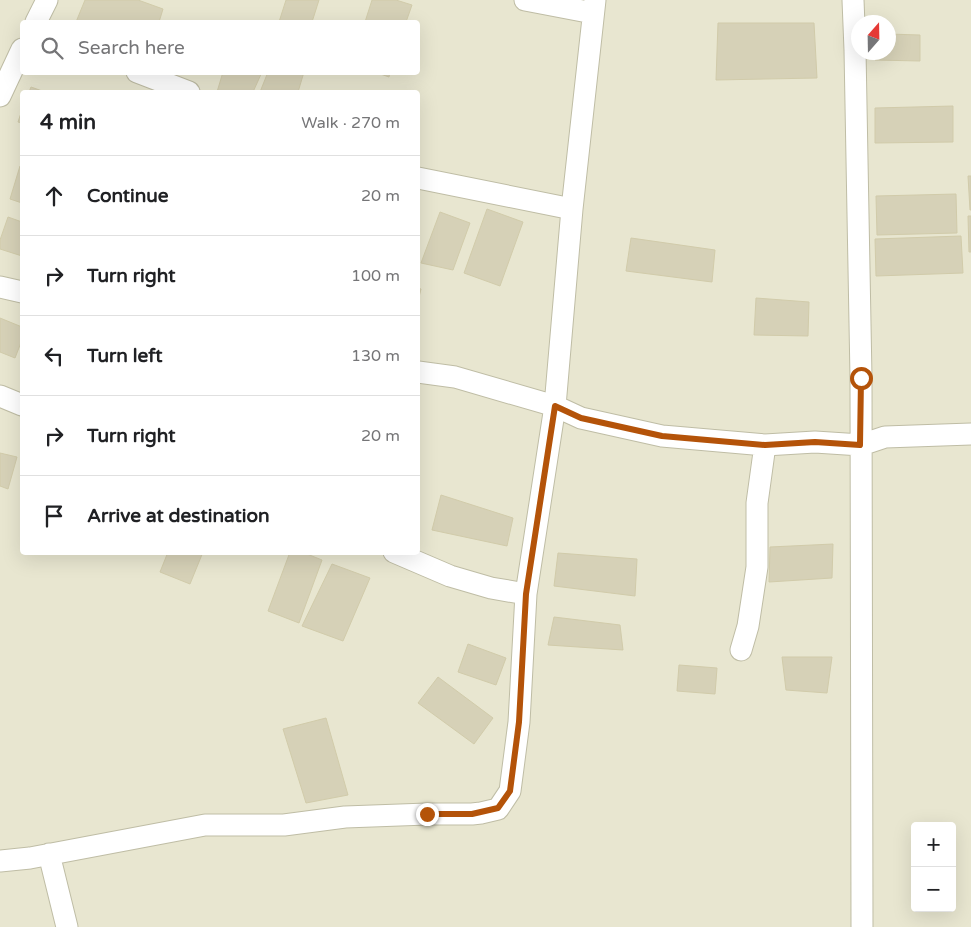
<!DOCTYPE html>
<html lang="en">
<head>
<meta charset="utf-8">
<style>
	:root { --surface:#fff; --page:#f2f2f2; --text:#202124; --muted:#757577; --line:#e0e0e0 }
	body { margin:0; font-family:"Varela Round",sans-serif; background:var(--page); color:var(--text) }
	.controls { position:absolute; right:15px; bottom:15px; display:grid; overflow:hidden; border-radius:5px; box-shadow:0 5px 20px #0002 }
	.controls button { width:45px; height:45px; display:grid; place-items:center; padding:0; border:0; border-bottom:1px solid var(--line); background:var(--surface); color:var(--text); font:25px sans-serif }
	.compass { position:absolute; left:851px; top:15px; width:45px; height:45px; border-radius:50%; background:var(--surface); box-shadow:0 5px 20px #0002; rotate:20deg }
	.stop { position:absolute; width:15px; height:15px; margin:-11px; border:4px solid #b45309; border-radius:50%; background:#fff }
	.stop.end { background:#b45309; border-color:#fff; box-shadow:0 1px 5px #0008 }
	.list { margin:0; padding:0; list-style:none }
	h2 { display:flex; justify-content:space-between; align-items:center; height:65px; margin:0; padding:0 20px; font-size:21px }
	h2 small { font-size:16px; font-weight:400; color:var(--muted) }
	.list li { display:grid; grid-template-columns:32px 1fr auto; gap:15px; align-items:center; box-sizing:border-box; height:80px; padding:0 20px; border-top:1px solid var(--line) }
	.list b { display:block; font-size:19px; white-space:nowrap }
	.list em { font-size:16px; font-style:normal; color:var(--muted) }
	.icon { flex:none; width:28px; height:28px; fill:none; stroke:currentColor; stroke-width:2; stroke-linecap:round; stroke-linejoin:round }
	.map { position:relative; flex:none; width:971px; height:927px; overflow:hidden }
	.search { position:absolute; background:var(--surface); box-shadow:0 5px 20px #0002; left:20px; top:20px; width:400px; height:55px; display:flex; align-items:center; gap:12px; box-sizing:border-box; padding:0 18px; border-radius:5px; color:var(--muted); font-size:19px }
	.panel { position:absolute; background:var(--surface); box-shadow:0 5px 20px #0002; left:20px; top:90px; width:400px; height:465px; border-radius:5px }
	.map>svg:first-child { display:block }
	.residential { fill:#e8e6d0; fill-rule:evenodd }
	.building { fill:#d6d1b7; stroke:#d1cbaa }
	.lines { fill:none; stroke-linecap:round; stroke-linejoin:round }
	.street-casing { stroke:#bfbda5; stroke-width:23 }
	.street { stroke:#fff; stroke-width:21 }
	.route { stroke:#b45309; stroke-width:6 }
</style>
</head>
<body>
<div class="map">
<svg width="971" height="927" viewBox="0 0 971 927">
	<rect width="100%" height="100%" fill="#f3f2e3"/>
	<path class="residential" d="M0 0H971V927H0ZM22 22H418V72H22ZM858 22H888V52H858ZM22 92H418V552H22ZM915 826H952V908H915Z"/>
	<path class="building" d="M85 0H138L163 9 159 22H76Z
		M286 0H319L312 22H279Z
		M372 0H396L412 5 406 22H365Z
		M718 23H814L817 78 716 80Z
		M888 34 920 35V61L875 60 876 52H888Z
		M223 72H262L253 92H217Z
		M268 72H304L298 92H260Z
		M375 72H390L389 77Z
		M31 87 45 92H29Z
		M953 106V142L875 143V108Z
		M22 110V123L18 122Z
		M20 166 22 167V203L10 199Z
		M968 176H971V210H970Z
		M956 194 957 233 877 235 876 196Z
		M487 209 523 222 500 286 464 273Z
		M440 212 470 223 453 270 421 263Z
		M968 216H971V252H969Z
		M8 217 22 222V256L0 249V240Z
		M961 236 963 273 876 276 875 239Z
		M631 238 715 250 712 282 626 271Z
		M418 288 421 289 418 301Z
		M756 298 809 302 808 336 754 335Z
		M0 318 22 327V340L15 358 0 352Z
		M0 453 17 457 8 489 0 486Z
		M441 495 513 518 507 546 432 530Z
		M833 544 832 578 769 582 770 547Z
		M168 552H203L190 584 160 572Z
		M290 552H302L322 560 299 623 268 611Z
		M558 553 637 559 635 596 554 586Z
		M332 564 370 578 343 641 302 626Z
		M554 617 620 625 623 650 548 645Z
		M468 644 506 658 496 685 458 672Z
		M782 657H832L827 693 786 690Z
		M679 665 717 668 715 694 677 691Z
		M438 677 493 718 474 744 418 703Z
		M326 718 348 795 306 803 283 729Z"/>
	<g class="lines">
		<g class="street-casing">
			<path id="street" d="M525 0 593 13
				M853 0 855 50 861 378 862 927
				M36 22 47 0
				M137 72 189 92
				M0 96 22 49
				M418 178 572 209
				M0 287 22 292
				M418 372 455 377 555 406 581 418 662 436 765 445 815 442 861 445 885 437 971 434
				M0 396 22 405
				M394 552 450 576 491 588 526 594
				M741 650 748 626 757 567V503L765 445
				M49 854 67 927
				M0 861 30 858 205 825H284L345 817 427 814H472L481 813 498 809 510 791 519 722 526 594 555 406 572 209 595 0"/>
		</g>
		<use href="#street" class="street"/>
	</g>
	<g class="lines">
		<path class="route" d="M427 814H472L498 808 510 791 519 722 526 594 555 406 581 418 662 436 765 445 815 442 860 445 861 378"/>
	</g>
</svg>
<div class="controls">
<button>+</button>
<button>−</button>
</div>
<svg class="compass" viewBox="-18 -18 36 36"><path d="M0-13l5 13h-10z" fill="#e53935"/><path d="M0 13l5-13h-10z" fill="#757577"/></svg>
<div class="stop" style="left:861px;top:378px"></div>
<div class="stop end" style="left:427px;top:814px"></div>
<div class="search"><svg class="icon" aria-label="search" viewBox="0 0 24 24"><circle cx="10" cy="10" r="6"/><path d="M15 15l6 6"/></svg>Search here</div>
<section class="panel">
<h2>4 min<small>Walk · 270 m</small></h2>
<ul class="list">
<li><svg class="icon" aria-label="ahead" viewBox="0 0 24 24"><path d="M12 20V5M6 11l6-6 6 6"/></svg><div><b>Continue</b></div><em>20 m</em></li>
<li><svg class="icon" aria-label="right" viewBox="0 0 24 24"><path d="M7 20v-9h11M14 6l5 5-5 5"/></svg><div><b>Turn right</b></div><em>100 m</em></li>
<li><svg class="icon" aria-label="left" viewBox="0 0 24 24"><path d="M17 20v-9H6M10 6l-5 5 5 5"/></svg><div><b>Turn left</b></div><em>130 m</em></li>
<li><svg class="icon" aria-label="right" viewBox="0 0 24 24"><path d="M7 20v-9h11M14 6l5 5-5 5"/></svg><div><b>Turn right</b></div><em>20 m</em></li>
<li><svg class="icon" aria-label="arrive" viewBox="0 0 24 24"><path d="M6 21V4h12l-3 4 3 4H6"/></svg><div><b>Arrive at destination</b></div></li>
</ul>
</section>
</div>
</body>
</html>
